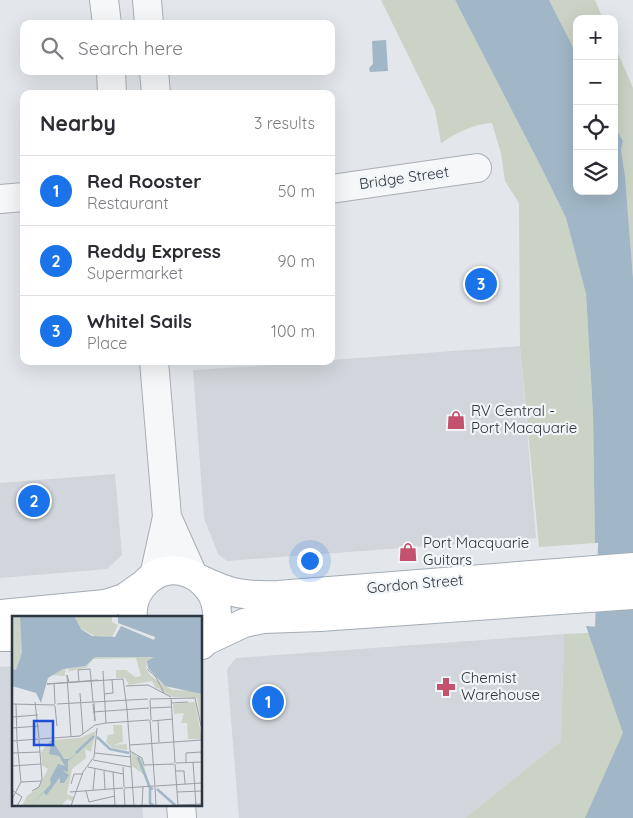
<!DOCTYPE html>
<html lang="en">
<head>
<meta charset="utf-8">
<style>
	:root { --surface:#fff; --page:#f7f7f7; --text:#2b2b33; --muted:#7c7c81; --line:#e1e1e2; --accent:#1a73e8 }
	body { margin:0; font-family:Quicksand,sans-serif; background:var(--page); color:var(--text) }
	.controls { position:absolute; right:15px; top:15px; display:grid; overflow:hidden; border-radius:10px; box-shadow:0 5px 20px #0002 }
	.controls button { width:45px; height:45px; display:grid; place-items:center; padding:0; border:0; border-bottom:1px solid var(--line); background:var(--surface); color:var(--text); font:25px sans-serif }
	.you { position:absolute; left:309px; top:560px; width:18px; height:18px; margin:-12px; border:4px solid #fff; border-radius:50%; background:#1a73e8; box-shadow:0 0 0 8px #1a73e833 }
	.badge { display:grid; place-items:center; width:32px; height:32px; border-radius:50%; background:var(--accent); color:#fff; font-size:16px; font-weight:700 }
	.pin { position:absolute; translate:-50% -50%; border:2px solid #fff; box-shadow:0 1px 5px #0006 }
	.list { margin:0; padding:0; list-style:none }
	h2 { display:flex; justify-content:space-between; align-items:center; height:65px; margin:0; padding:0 20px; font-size:21px }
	h2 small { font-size:16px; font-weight:400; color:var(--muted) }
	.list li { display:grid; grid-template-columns:32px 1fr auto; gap:15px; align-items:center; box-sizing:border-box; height:70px; padding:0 20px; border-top:1px solid var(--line) }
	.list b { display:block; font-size:19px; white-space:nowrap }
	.list p { margin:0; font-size:16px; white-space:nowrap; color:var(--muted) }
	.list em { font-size:16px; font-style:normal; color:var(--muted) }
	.icon { flex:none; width:28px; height:28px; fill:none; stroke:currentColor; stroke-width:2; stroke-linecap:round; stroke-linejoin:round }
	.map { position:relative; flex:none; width:633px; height:818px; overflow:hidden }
	.search { position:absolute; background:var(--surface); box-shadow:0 5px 20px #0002; left:20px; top:20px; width:315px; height:55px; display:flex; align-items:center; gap:12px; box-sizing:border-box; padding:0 18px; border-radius:10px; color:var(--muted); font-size:19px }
	.panel { position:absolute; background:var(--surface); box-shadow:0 5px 20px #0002; left:20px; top:90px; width:315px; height:275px; border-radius:10px }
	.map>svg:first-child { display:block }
	.built { fill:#d1d6dc }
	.green { fill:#cad3c5 }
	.water { fill:#a1b7c7 }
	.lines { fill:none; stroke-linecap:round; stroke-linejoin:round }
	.river { stroke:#a1b7c7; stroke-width:38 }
	.minor-casing { stroke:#a8aeb4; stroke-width:30 }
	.major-casing { stroke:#a3acb5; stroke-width:30 }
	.minor { stroke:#f5f7f8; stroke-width:28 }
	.major { stroke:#fff; stroke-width:28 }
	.labels { text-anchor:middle; stroke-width:4.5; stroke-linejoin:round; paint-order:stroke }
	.street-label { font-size:15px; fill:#2c3641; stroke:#f2f5f7 }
	.poi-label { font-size:15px; fill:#2c3641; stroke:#f2f5f7; text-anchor:start }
	.inset-river { fill:none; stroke:#a1b7c7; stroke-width:2.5 }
	.inset-road { fill:none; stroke:#9aa0a6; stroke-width:1 }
	.view { fill:#1d4ed8; fill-opacity:0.15; stroke:#1d4ed8; stroke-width:2.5 }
	.inset-edge { fill:none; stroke:#2c3641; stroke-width:2.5 }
</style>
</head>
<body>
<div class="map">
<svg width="633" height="818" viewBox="0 0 633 818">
	<rect width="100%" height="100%" fill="#e3e6ea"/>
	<path class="built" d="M520 346 536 538 227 561 218 554 204 518 193 370 331 361V360Z
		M115 474 122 555 107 569 0 578V483Z
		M564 634 561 741 465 818H239L227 669 236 658Z
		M14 666V804H142L143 818H0V667Z"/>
	<path class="green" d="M381 0H455L540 165 566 218 586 294 593 414 595 543 539 547 520 346 519 203 505 181 501 153 492 123C472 124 457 133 441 143L435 110Z
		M549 0H595L603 19H577V55Z
		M614 44 633 88V278L625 176 621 150 623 141 614 125Z
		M633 499V539L632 540C630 526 627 512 633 499Z
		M633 631V818H465L561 741 564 634Z"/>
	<path class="water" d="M455 0H549L577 55V191H614V125L623 141 621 150 625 176 633 278V499C627 512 629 526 632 540L595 543 593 414 586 294 566 218 540 165Z
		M386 40 388 71 370 72 369 68 373 64 372 41Z
		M633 623V818H585L623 733 586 626 614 628Z"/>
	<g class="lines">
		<path class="river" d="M614 628 619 491"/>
		<g class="minor-casing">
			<path id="minor" d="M104 0 107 24
				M147 0 149 24
				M111 71 112 94
				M154 71 156 94
				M331 189 477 168
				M0 199 24 197
				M167 517 193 575
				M154 576 167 517 154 361
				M181 804 182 818"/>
		</g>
		<g class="major-casing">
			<path id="major" d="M200 579C231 594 243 596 278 595L633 567
				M0 614 105 604 124 598 144 584
				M133 617C132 607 135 596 141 588 176 540 248 600 202 645
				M0 637H14
				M208 640 244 623 263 619 320 617 633 595"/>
		</g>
		<use href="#minor" class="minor"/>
		<use href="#major" class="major"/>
	</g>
	<defs>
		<g id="shop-bare" transform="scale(1.5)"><path d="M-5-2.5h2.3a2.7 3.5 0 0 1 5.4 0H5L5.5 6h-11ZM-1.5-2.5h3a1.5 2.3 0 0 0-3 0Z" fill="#c4526f" stroke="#f2f5f7" stroke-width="2.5" paint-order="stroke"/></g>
		<g id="pharmacy-bare" transform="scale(1.5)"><path d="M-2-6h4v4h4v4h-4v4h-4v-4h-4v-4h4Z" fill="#c4526f" stroke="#f2f5f7" stroke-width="2.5" paint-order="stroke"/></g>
	</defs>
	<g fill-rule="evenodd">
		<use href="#shop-bare" x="456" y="420"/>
		<use href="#shop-bare" x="408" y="552"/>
		<use href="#pharmacy-bare" x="446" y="687"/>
	</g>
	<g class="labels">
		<g class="street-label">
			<text transform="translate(404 178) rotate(-8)" y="5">Bridge Street</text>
			<text transform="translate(415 584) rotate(-5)" y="5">Gordon Street</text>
		</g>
		<g class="poi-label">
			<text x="471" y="416">RV Central -<tspan x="471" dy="17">Port Macquarie</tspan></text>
			<text x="423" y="548">Port Macquarie<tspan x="423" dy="17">Guitars</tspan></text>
			<text x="461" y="683">Chemist<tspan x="461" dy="17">Warehouse</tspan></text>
		</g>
	</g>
	<g transform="translate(12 616)">
		<rect width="190" height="190" fill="#e3e6ea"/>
		<path d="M0 0H8L10 20V36L4 54 0 52ZM62 0H100V6L106 9 100 21 83 20 68 12ZM80 41H142L135 45 134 53 139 60 160 74 184 75 190 78V113L185 82 161 81 143 71 140 65 117 69 113 62H104V54H114L123 61 129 60 124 42 81 43 74 52 57 55 56 58 57 53H53V60L40 59 51 53 73 50ZM183 86 190 123H176L175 107H169L172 97 162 98 161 88ZM101 109H110L111 126 101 129 115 128V134L101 132 94 126 96 119 102 118ZM84 115 79 136 73 133 74 142 60 153 55 178 62 181 60 185 55 183 49 190H10L15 180 27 171 36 153 30 149 29 136 39 124 68 122ZM119 136 130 143 138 170H135L134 160 120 150Z" fill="#cad3c5"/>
		<path d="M8 0H62L69 13 80 20 103 21 109 10 142 24 143 21 106 7V0H190V78L153 70 136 52 135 45 142 41H83L73 50 51 53 36 62 29 87 24 77 0 70V52L4 54 10 36ZM40 124 52 143H57L65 137 56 145V156L50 154 57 159 52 167H48V161L34 180 32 176 18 190 39 168 38 163 46 148 53 150 47 140 37 138Z" fill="#a1b7c7"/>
		<path class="inset-river" d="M85 121 98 133 117 137M64 137 82 120M126 141 138 172 141 173M138 172V187L141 189M145 173 164 190"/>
		<path class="inset-road" d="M78 53 81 86M135 53 144 61 152 77M91 55 94 107M86 64 35 68 111 63 115 93M57 66 55 59 59 121M67 66 66 54 78 53M42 67 43 88M114 70 136 69 159 81M68 77 71 118M92 78 101 77 100 63M159 82 163 147M138 83 183 82 190 114M138 84 139 104M23 86 27 122M81 86 136 83M159 87 176 86M0 88 43 89M4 88 5 124M45 88 81 86M81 88 83 105 82 87M43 90 45 110M138 92 160 91M115 93 122 190M81 96 137 92M0 101 26 99M138 104 143 171M146 104 147 126M140 105 161 103M0 112 27 110M0 125 68 120 83 109 94 107 137 104M118 129 190 124M118 135 130 142 132 149 162 148M0 137 28 136M83 137 119 141M81 144 119 151M181 146 184 189M164 147 190 146M174 147V137L189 136 190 140M163 148 166 189 190 188M0 150 29 148M76 151 111 158M111 151 112 171M92 155 93 173M164 155H172L173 168M101 156 102 173M9 166 29 165M59 168 62 158H70M144 170 190 167M143 171 144 190M102 172 103 190M112 172 142 170M112 173 113 190M0 174 10 181 5 190M81 174 83 153M20 175 27 171 30 163 27 124M74 175 77 186 103 180M58 176 111 172M165 176 190 175M0 183 9 166 5 125M59 190 71 156 82 141 85 112M130 190 131 171"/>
		<path class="view" d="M22 105H41V129H22Z"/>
		<rect width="190" height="190" class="inset-edge"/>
	</g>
</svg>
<div class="controls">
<button>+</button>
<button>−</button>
<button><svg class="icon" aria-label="locate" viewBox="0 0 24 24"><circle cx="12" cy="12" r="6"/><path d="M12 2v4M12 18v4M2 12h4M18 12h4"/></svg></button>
<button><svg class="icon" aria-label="layers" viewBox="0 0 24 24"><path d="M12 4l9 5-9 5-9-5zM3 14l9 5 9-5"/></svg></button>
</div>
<div class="you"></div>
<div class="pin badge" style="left:268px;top:702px">1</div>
<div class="pin badge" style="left:34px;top:501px">2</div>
<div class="pin badge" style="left:481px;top:284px">3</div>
<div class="search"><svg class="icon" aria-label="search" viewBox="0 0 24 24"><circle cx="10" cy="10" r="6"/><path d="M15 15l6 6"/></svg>Search here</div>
<section class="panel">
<h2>Nearby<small>3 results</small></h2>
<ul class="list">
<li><span class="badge">1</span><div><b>Red Rooster</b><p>Restaurant</p></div><em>50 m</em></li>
<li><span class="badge">2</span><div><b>Reddy Express</b><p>Supermarket</p></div><em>90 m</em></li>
<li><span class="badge">3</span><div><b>Whitel Sails</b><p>Place</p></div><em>100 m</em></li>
</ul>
</section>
</div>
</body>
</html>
